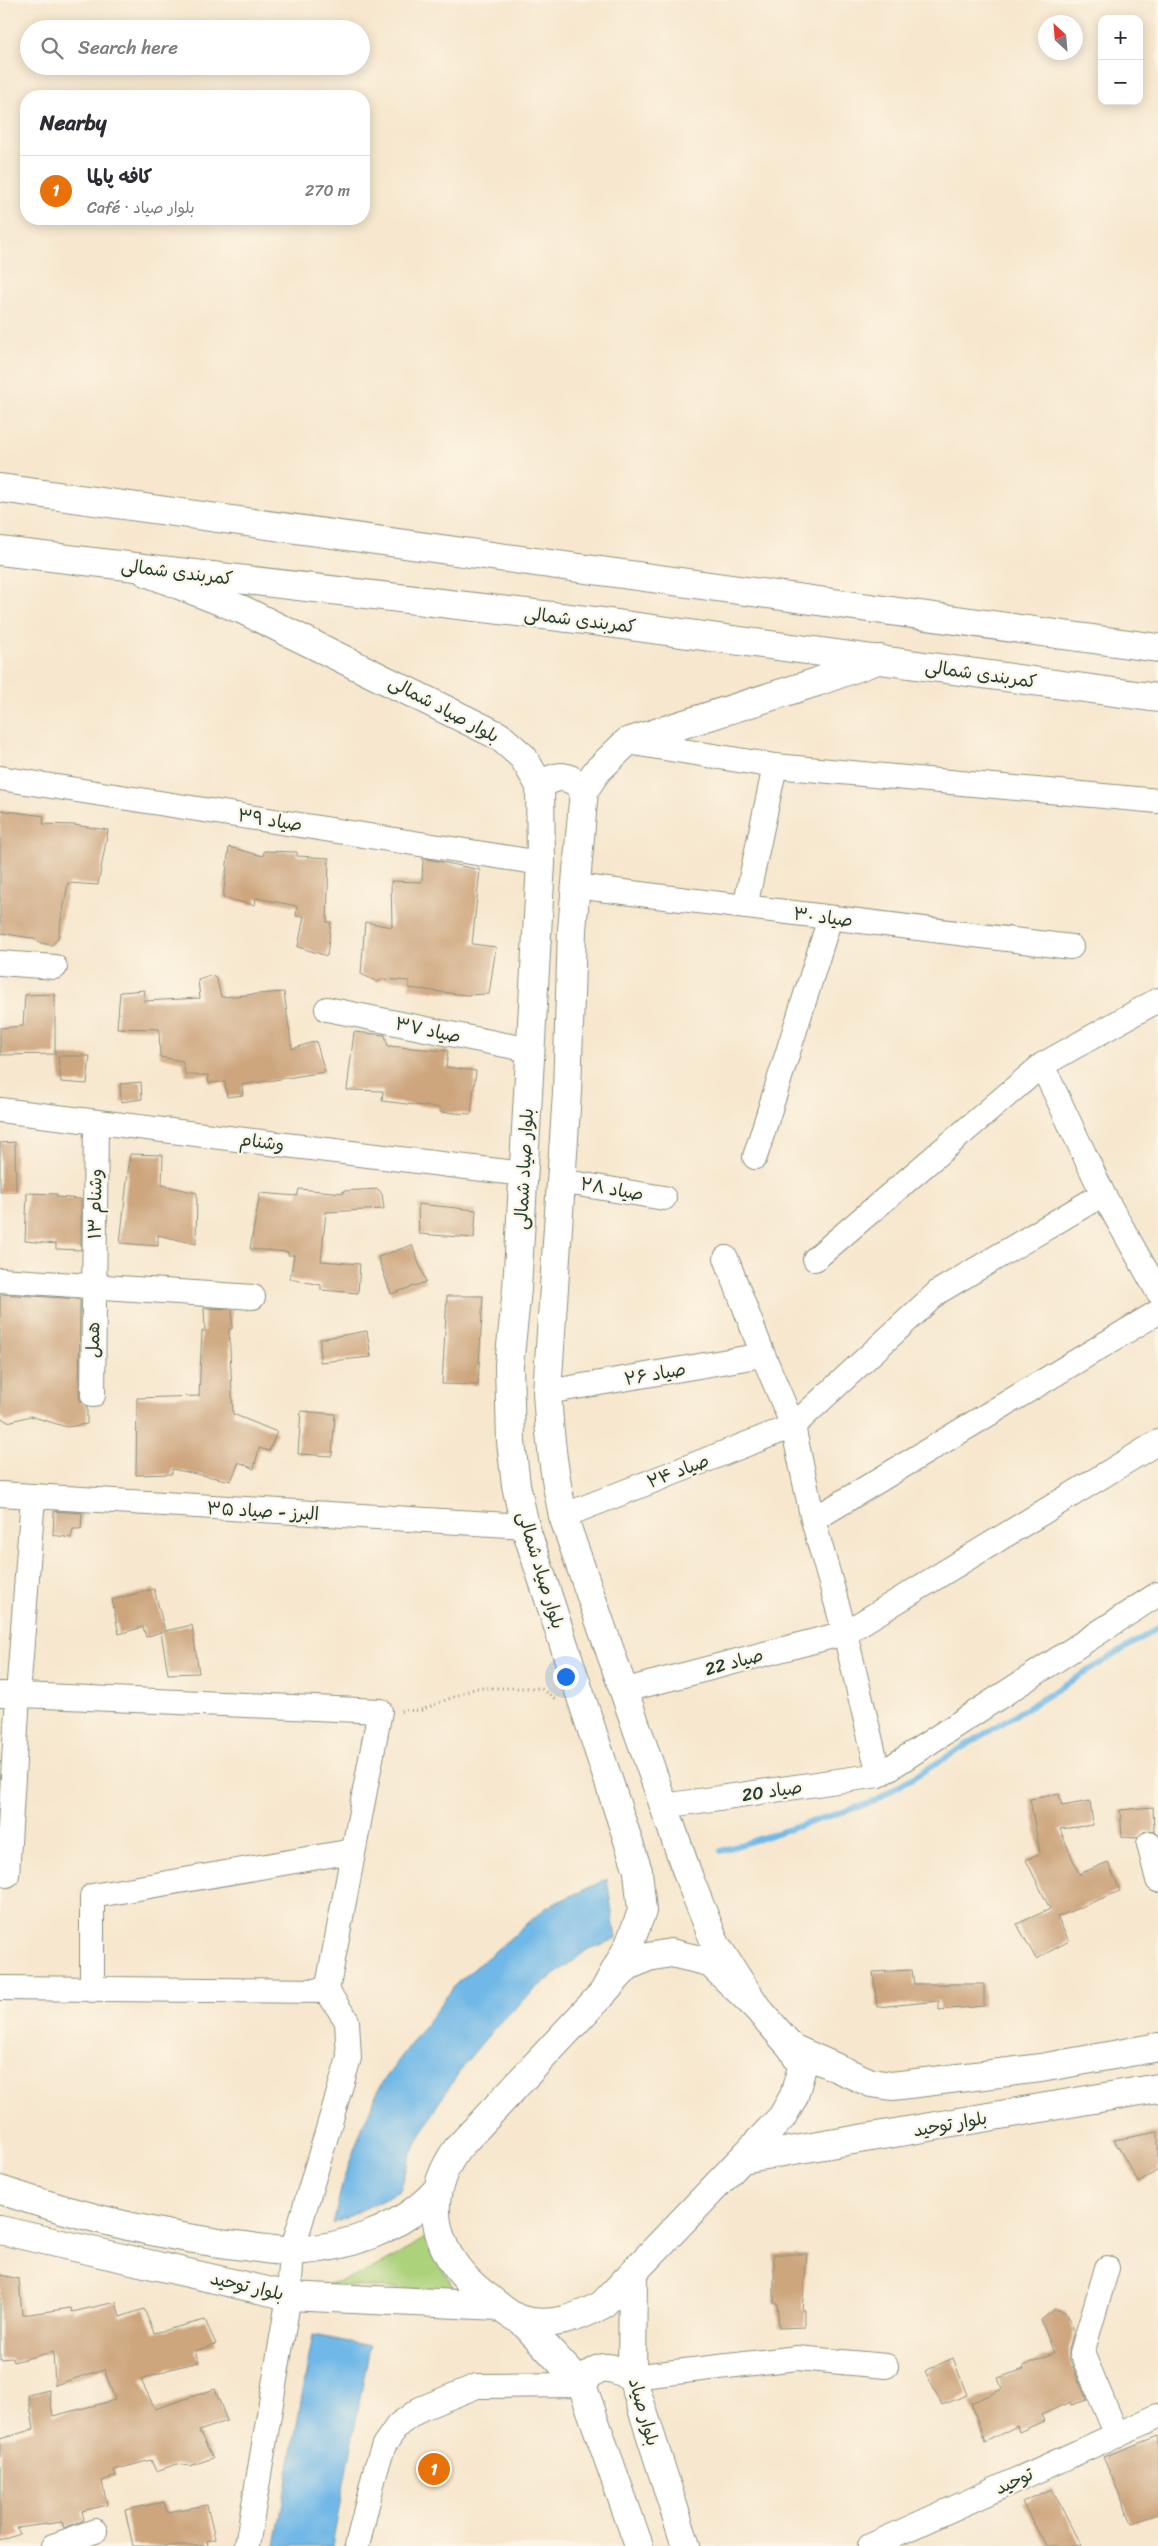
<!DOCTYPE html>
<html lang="en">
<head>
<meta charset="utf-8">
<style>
	:root { --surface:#fff; --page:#f7f7f7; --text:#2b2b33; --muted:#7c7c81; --line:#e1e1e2; --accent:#1f6fb2 }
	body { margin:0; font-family:Sriracha,"Playpen Sans Arabic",sans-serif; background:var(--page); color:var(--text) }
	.controls { position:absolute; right:15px; top:15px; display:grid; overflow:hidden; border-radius:10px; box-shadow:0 2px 12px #0003 }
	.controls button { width:45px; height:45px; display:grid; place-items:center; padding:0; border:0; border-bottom:1px solid var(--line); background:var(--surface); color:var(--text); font:25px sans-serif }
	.compass { position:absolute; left:1038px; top:15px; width:45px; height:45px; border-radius:50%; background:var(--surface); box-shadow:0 2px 12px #0003; rotate:334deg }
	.you { position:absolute; left:565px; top:1676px; width:18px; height:18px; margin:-12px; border:4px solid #fff; border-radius:50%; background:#1a73e8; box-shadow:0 0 0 8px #1a73e833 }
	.badge { display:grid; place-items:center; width:32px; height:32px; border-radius:50%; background:var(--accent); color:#fff; font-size:16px; font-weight:700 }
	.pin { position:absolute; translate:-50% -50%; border:2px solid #fff; box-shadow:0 1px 5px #0006 }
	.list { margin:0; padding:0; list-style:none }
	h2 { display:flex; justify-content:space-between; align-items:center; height:65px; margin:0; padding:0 20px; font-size:21px }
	h2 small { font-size:16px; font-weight:400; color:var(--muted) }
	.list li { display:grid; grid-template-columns:32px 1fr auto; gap:15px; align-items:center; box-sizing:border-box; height:70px; padding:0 20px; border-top:1px solid var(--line) }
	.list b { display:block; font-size:19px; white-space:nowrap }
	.list p { margin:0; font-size:16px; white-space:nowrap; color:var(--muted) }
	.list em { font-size:16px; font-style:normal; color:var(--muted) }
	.icon { flex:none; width:28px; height:28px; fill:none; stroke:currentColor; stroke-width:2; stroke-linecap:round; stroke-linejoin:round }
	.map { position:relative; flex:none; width:1158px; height:2546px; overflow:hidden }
	.search { position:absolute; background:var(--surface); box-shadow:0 2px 12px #0003; left:20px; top:20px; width:350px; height:55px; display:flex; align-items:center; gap:12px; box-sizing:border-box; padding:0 18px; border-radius:28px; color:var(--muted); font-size:19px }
	.panel { position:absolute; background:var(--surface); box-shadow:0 2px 12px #0003; left:20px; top:90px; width:350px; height:135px; border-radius:20px }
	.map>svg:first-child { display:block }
	.green { fill:#acd27c; stroke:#668858 }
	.water { fill:#6fb8e7; stroke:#477a8e }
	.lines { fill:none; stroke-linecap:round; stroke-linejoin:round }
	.stream { stroke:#6fb8e7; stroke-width:6 }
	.building { fill:#cda67e }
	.minor-casing { stroke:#8b9281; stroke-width:26 }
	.major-casing { stroke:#8b9281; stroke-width:30 }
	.highway-casing { stroke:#8b9281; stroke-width:30 }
	.path { stroke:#8b9281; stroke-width:3; stroke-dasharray:1 4; stroke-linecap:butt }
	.minor { stroke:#fff; stroke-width:24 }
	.major { stroke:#fff; stroke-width:28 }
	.highway { stroke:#fff; stroke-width:28 }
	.labels { text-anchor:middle; stroke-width:4.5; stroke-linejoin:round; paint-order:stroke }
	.street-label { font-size:18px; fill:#1f3d34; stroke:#fcf5e5 }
</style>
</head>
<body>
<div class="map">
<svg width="1158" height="2546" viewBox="0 0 1158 2546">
	<rect width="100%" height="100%" fill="#fcf5e5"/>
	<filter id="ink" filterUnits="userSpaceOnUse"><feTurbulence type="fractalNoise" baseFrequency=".02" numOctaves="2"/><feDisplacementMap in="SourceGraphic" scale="10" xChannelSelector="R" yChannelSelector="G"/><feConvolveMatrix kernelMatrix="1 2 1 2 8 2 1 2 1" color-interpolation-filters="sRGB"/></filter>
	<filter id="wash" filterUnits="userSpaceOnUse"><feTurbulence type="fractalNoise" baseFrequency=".0096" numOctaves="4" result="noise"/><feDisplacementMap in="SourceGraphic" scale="20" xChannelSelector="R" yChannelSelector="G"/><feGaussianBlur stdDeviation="1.12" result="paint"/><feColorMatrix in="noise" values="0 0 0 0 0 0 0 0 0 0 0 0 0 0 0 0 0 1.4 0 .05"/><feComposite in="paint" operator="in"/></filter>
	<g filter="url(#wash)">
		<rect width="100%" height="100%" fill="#f7e7ce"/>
		<path class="green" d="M431 2234 435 2253 455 2291 324 2285C365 2277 397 2256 431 2234Z"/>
		<path class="water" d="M607 1879 616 1939 587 1950 538 1987 496 2026 466 2062 436 2107 411 2153 400 2191 333 2224 343 2181 362 2128 381 2084 456 1984 547 1907Z
			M313 2335 370 2346 332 2546H275Z"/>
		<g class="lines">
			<path class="stream" d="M721 1851 873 1802 1158 1628"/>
		</g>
		<g id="blocks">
			<path class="building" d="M0 810 44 816 43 824 74 825 108 830 98 885 68 883 58 938 52 945 41 943 32 938 0 933Z
				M229 847 263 856 264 851 297 852V856L329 858 327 922H331L327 956 298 947 304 916H296L297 906 256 898 255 905 223 898Z
				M423 858 480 870 472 944 496 947 489 994 466 995 409 988V981L383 979 378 982 361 974 365 922 392 927 391 881 422 882Z
				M212 975 217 980 221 997 284 992 292 1049 316 1041 325 1072 242 1085 243 1095 227 1097 225 1082 209 1083 208 1075H186L182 1061 160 1057 159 1029 117 1028 120 992 145 990 144 1001 200 998 198 980Z
				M55 994V1054L0 1055V1028L23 1026 25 995Z
				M354 1032 385 1035 388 1046 448 1051 446 1067 476 1071 471 1114 440 1112V1108L382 1101 383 1091 347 1090Z
				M58 1056H90L87 1084 61 1082Z
				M141 1082 142 1099 121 1102 120 1084Z
				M15 1142 16 1192H0V1143Z
				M130 1154 163 1155 162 1185 197 1193 196 1244 158 1235V1246L120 1243Z
				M299 1189 344 1193 343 1191 378 1189 382 1194 384 1209 326 1212 321 1261 360 1264 358 1293 321 1290V1285L290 1279 294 1255H288V1252L250 1249 260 1193 297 1196Z
				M27 1193 57 1194V1197L81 1199V1250L56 1249V1244L25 1241Z
				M418 1204 476 1210 474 1238 419 1234Z
				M412 1245 426 1282 391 1294 378 1257Z
				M0 1294 80 1299 79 1395 81 1402 87 1407V1424L67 1427 30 1416 8 1422 0 1417Z
				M447 1296H483L478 1385 442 1384Z
				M204 1308 232 1309V1329H229L233 1414 277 1432 269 1451 259 1448 254 1469 239 1462 231 1481 172 1469V1474L136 1475 137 1398 199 1396 202 1331H205Z
				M367 1331 371 1357 320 1362V1339Z
				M301 1411 335 1414 332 1456 298 1454Z
				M54 1511 82 1513 81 1529H73L71 1538 53 1535Z
				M154 1589 165 1631 192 1625 199 1673 168 1674 161 1632 146 1637 143 1627 119 1634 112 1600Z
				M1059 1794 1062 1806 1090 1801 1093 1825 1060 1829 1079 1874 1108 1862 1120 1891 1057 1917 1069 1941 1036 1959 1017 1924 1050 1909 1026 1860 1040 1853 1030 1799Z
				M1153 1807 1154 1832 1145 1831 1137 1838 1122 1837 1120 1810Z
				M912 1970 914 1984H984V2006L939 2010V2001L877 2007 873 1972Z
				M1158 2132V2170L1139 2183 1114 2140Z
				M774 2254H807L802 2310H805V2327L779 2328 777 2303H774Z
				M0 2275 19 2279 22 2315 71 2308 72 2312 116 2302 120 2317 144 2309 154 2333 205 2320 216 2344 195 2351 199 2362 170 2369 141 2380 155 2409 215 2389 227 2421 199 2431 213 2458 190 2466 177 2464 156 2471 151 2460 114 2470 116 2476 102 2481 107 2505 82 2511 84 2520 64 2528 62 2522 17 2528 20 2534 0 2541V2439L34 2429 28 2395 49 2390 53 2416 115 2400 104 2369 55 2385 53 2352 13 2362 12 2358 0 2359Z
				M1055 2309 1065 2312 1074 2330 1069 2349V2358L1087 2400 1071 2405 1070 2402 1041 2415 1044 2421 1019 2432 1017 2426 985 2442 971 2403 1002 2389 998 2378 1024 2369 1023 2366 1054 2353 1041 2320Z
				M953 2358 967 2395 942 2405 925 2371Z
				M1158 2436V2514L1132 2523 1103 2457Z
				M1052 2489 1081 2546H1046L1022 2502Z
				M164 2502 167 2512 207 2505 215 2539 207 2541 208 2546H133L125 2510Z"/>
		</g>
	</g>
	<g filter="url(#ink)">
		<use href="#blocks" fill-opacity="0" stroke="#8b9281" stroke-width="1"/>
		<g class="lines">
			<g class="minor-casing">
				<path id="minor" d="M627 742 775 766 1158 801
					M0 778 541 863
					M575 886 1071 947
					M745 907 775 766
					M0 963 55 967
					M327 1009 530 1050
					M1042 1065 1103 1194 1158 1292
					M0 1110 523 1174
					M755 1157 830 918
					M560 1181 664 1198
					M726 1258 763 1355 793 1426 813 1520 845 1633 879 1775
					M815 1259 1042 1065 1158 1000
					M0 1280 253 1297
					M547 1392 763 1355
					M93 1395 96 1122
					M0 1494 525 1526
					M563 1516 793 1426 938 1292 1103 1194
					M813 1520 1158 1312
					M622 1691 845 1633 1158 1442
					M0 1694 380 1711 327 1991
					M664 1806 879 1775 1158 1594
					M1149 1844 1158 1880
					M7 1875 18 1695 33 1497
					M0 1988 327 1991 347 2021 349 2058 292 2251 289 2296 247 2546
					M92 1990V1896L353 1851
					M1107 2268 1082 2353 1117 2435
					M632 2377 797 2358 886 2366
					M53 2546 95 2531
					M357 2546 376 2468 384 2445 398 2425 420 2409 477 2386 582 2385
					M870 2546 1158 2416"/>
			</g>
			<g class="major-casing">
				<path id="major" d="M146 572 243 610 499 736 523 757 540 786 541 863 517 1289 509 1365 511 1442 516 1485 525 1526 638 1871 642 1911 629 1945 602 1995
					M540 786C558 773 569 774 584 790
					M671 1953 709 1962 757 2008 792 2048 802 2067 794 2096 782 2117 602 2305C577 2318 551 2328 522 2320 511 2317 499 2306 490 2299 437 2261 417 2205 457 2149L628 1966 648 1957Z
					M757 2008 716 1945 689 1878 563 1516C554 1475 549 1434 547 1392L567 1093 572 930 584 790 597 771 627 742 817 682 880 659
					M792 2048 871 2083 892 2086 1041 2068 1158 2047
					M742 2159 1158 2088
					M0 2190C79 2216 162 2237 244 2246 260 2248 278 2252 294 2251 346 2248 401 2230 437 2190
					M0 2230 289 2296 499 2306
					M633 2273 632 2377 686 2546
					M521 2320 582 2385 639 2546
					M582 2385C597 2362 609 2365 632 2377"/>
			</g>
			<g class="highway-casing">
				<path id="highway" d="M0 488 1158 648
					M0 551 594 621 1158 698"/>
			</g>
			<path class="path" d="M401 1711 421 1710 476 1688H540L557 1700"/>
			<use href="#minor" class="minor"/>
			<use href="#major" class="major"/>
			<use href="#highway" class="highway"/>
		</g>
	</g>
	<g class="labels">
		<g class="street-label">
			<text transform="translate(177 572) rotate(7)" y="6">کمربندی شمالی</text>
			<text transform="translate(580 620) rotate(7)" y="6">کمربندی شمالی</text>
			<text transform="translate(981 674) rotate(8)" y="6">کمربندی شمالی</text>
			<text transform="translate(444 709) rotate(28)" y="6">بلوار صیاد شمالی</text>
			<text transform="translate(270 820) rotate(9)" y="6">صیاد ۳۹</text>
			<text transform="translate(823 917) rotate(7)" y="6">صیاد ۳۰</text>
			<text transform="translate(428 1030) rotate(12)" y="6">صیاد ۳۷</text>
			<text transform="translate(262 1142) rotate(7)" y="6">وشنام</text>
			<text transform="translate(524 1169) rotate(-87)" y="6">بلوار صیاد شمالی</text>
			<text transform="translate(612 1189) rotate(10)" y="6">صیاد ۲۸</text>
			<text transform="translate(95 1204) rotate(-89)" y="6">وشنام ۱۳</text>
			<text transform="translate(93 1340) rotate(-89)" y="6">همل</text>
			<text transform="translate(655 1374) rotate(-10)" y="6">صیاد ۲۶</text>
			<text transform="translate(678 1471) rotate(-21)" y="6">صیاد ۲۴</text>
			<text transform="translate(263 1511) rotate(3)" y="6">البرز - صیاد ۳۵</text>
			<text transform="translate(541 1570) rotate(73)" y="6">بلوار صیاد شمالی</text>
			<text transform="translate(734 1662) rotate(-15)" y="6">صیاد 22</text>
			<text transform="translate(772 1791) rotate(-8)" y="6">صیاد 20</text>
			<text transform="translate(950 2124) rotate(-10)" y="6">بلوار توحید</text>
			<text transform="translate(247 2286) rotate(13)" y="6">بلوار توحید</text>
			<text transform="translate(644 2412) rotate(74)" y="6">بلوار صیاد</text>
			<text transform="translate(1014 2481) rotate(-25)" y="6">توحید</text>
		</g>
	</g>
</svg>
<div class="controls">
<button>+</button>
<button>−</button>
</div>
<svg class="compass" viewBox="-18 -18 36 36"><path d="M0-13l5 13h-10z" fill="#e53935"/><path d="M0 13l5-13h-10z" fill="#7c7c81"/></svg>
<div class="you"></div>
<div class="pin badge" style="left:434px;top:2469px;background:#e8710a">1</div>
<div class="search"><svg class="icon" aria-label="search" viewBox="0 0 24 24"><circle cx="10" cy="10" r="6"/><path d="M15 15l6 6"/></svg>Search here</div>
<section class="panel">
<h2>Nearby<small></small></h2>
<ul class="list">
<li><span class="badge" style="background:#e8710a">1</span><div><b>کافه پالما</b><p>Café · بلوار صیاد</p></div><em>270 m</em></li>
</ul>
</section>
</div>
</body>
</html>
